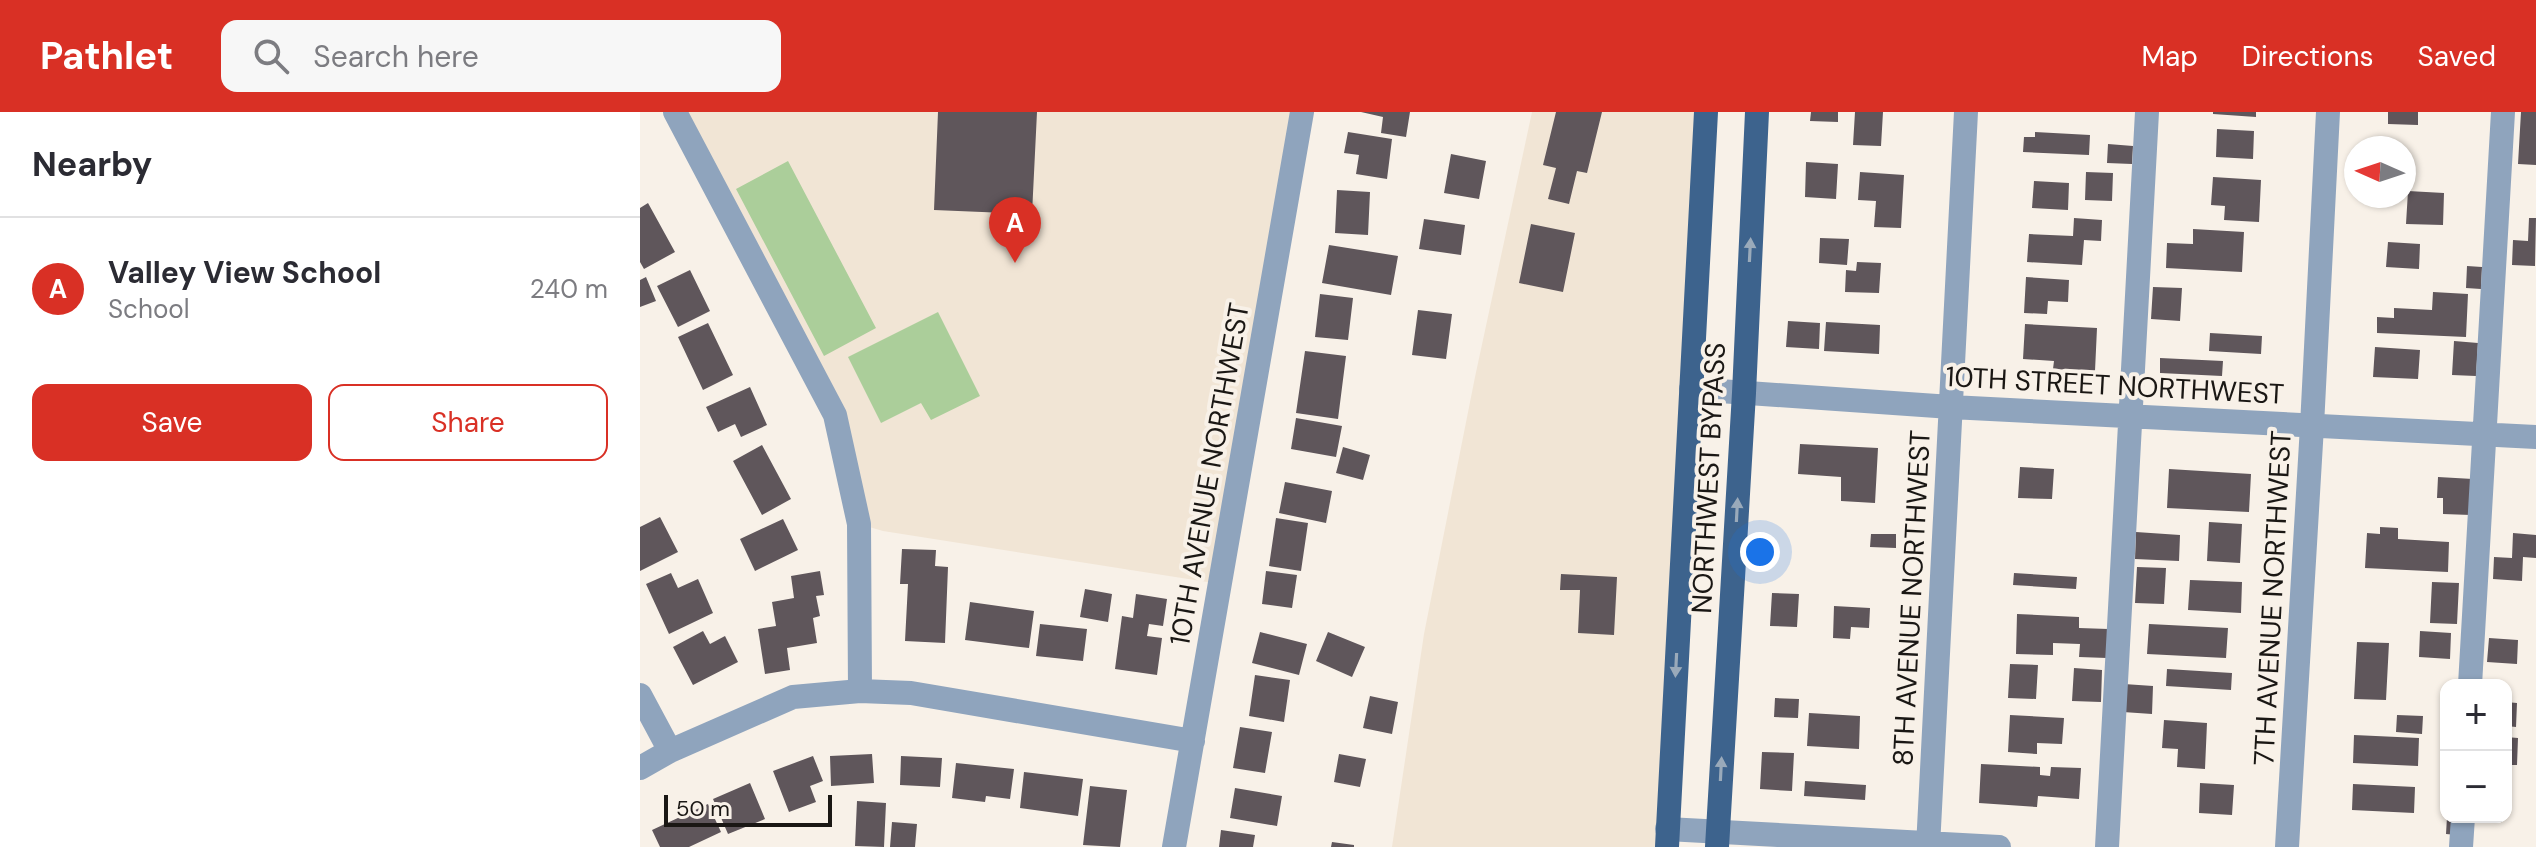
<!DOCTYPE html>
<html lang="en">
<head>
<meta charset="utf-8">
<style>
	:root { --surface:#fff; --page:#f7f7f7; --text:#2b2b33; --muted:#7c7c81; --line:#e1e1e2; --accent:#d93025 }
	body { margin:0; font-family:"DM Sans",sans-serif; background:var(--page); color:var(--text) }
	.controls { position:absolute; right:24px; bottom:24px; display:grid; overflow:hidden; border-radius:16px; box-shadow:0 2px 6px #0004 }
	.controls button { width:72px; height:72px; display:grid; place-items:center; padding:0; border:0; border-bottom:2px solid var(--line); background:var(--surface); color:var(--text); font:40px sans-serif }
	.compass { position:absolute; left:1704px; top:24px; width:72px; height:72px; border-radius:50%; background:var(--surface); box-shadow:0 2px 6px #0004; rotate:273deg }
	.scale { position:absolute; left:24px; bottom:20px; width:168px; box-sizing:border-box; padding-left:8px; border:4px solid #1a1714; border-top:0; font-size:22px; line-height:28px; white-space:nowrap; color:#1a1714; -webkit-text-stroke:6px #f8f1e8; paint-order:stroke }
	.you { position:absolute; left:1120px; top:440px; width:28px; height:28px; margin:-20px; border:6px solid #fff; border-radius:50%; background:#1a73e8; box-shadow:0 0 0 12px #1a73e833 }
	.badge { display:grid; place-items:center; width:52px; height:52px; border-radius:50%; background:var(--accent); color:#fff; font-size:26px; font-weight:700 }
	.pin { position:absolute; translate:-50% -66px; filter:drop-shadow(0 2px 4px #0008) }
	.pin::after { content:''; position:absolute; top:42px; width:28px; height:24px; background:inherit; clip-path:polygon(0 0,100% 0,50% 100%) }
	.list { margin:0; padding:0; list-style:none }
	h2 { display:flex; justify-content:space-between; align-items:center; height:104px; margin:0; padding:0 32px; font-size:34px }
	h2 small { font-size:26px; font-weight:400; color:var(--muted) }
	.list li { display:grid; grid-template-columns:52px 1fr auto; gap:24px; align-items:center; box-sizing:border-box; height:144px; padding:0 32px; border-top:2px solid var(--line) }
	.list b { display:block; font-size:30px; white-space:nowrap }
	.list p { margin:0; font-size:26px; white-space:nowrap; color:var(--muted) }
	.list em { font-size:26px; font-style:normal; color:var(--muted) }
	.actions { display:flex; gap:16px; padding:24px 32px }
	.actions a { flex:1; padding:18px 0; border:2px solid var(--accent); border-radius:16px; text-align:center; font-size:28px; color:var(--accent) }
	.actions .main { background:var(--accent); color:#fff }
	.icon { flex:none; width:44px; height:44px; fill:none; stroke:currentColor; stroke-width:2; stroke-linecap:round; stroke-linejoin:round }
	.map { position:relative; flex:none; width:1896px; height:735px; overflow:hidden }
	header { display:flex; align-items:center; gap:48px; box-sizing:border-box; height:112px; padding:0 40px; background:var(--accent); color:#fff }
	header strong { font-size:38px }
	nav { display:flex; gap:44px; margin-inline-start:auto; font-size:28px }
	.search { width:560px; height:72px; background:var(--page); display:flex; align-items:center; gap:20px; box-sizing:border-box; padding:0 28px; border-radius:16px; color:var(--muted); font-size:30px }
	main { display:flex }
	aside { flex:1; background:var(--surface) }
	.map>svg:first-child { display:block }
	.built { fill:#f1e5d5 }
	.green { fill:#abce9a }
	.building { fill:#5f565b }
	.lines { fill:none; stroke-linecap:round; stroke-linejoin:round }
	.minor { stroke:#8fa4bd; stroke-width:24 }
	.major { stroke:#3d638d; stroke-width:24 }
	.oneway { fill:#9aaaba }
	.labels { text-anchor:middle; stroke-width:8; stroke-linejoin:round; paint-order:stroke }
	.street-label { font-size:28px; fill:#1a1714; stroke:#f8f1e8 }
</style>
</head>
<body>
<header>
<strong>Pathlet</strong>
<div class="search"><svg class="icon" aria-label="search" viewBox="0 0 24 24"><circle cx="10" cy="10" r="6"/><path d="M15 15l6 6"/></svg>Search here</div>
<nav><a>Map</a><a>Directions</a><a>Saved</a></nav>
</header>
<main>
<aside>
<h2>Nearby<small></small></h2>
<ul class="list">
<li><span class="badge">A</span><div><b>Valley View School</b><p>School</p></div><em>240 m</em></li>
</ul>
<div class="actions"><a class="main">Save</a><a>Share</a></div>
</aside>
<div class="map">
<svg width="1896" height="735" viewBox="0 0 1896 735">
	<rect width="100%" height="100%" fill="#f8f1e8"/>
	<path class="built" d="M35 0H662L580 472 243 419 219 412 195 303Z
		M892 0H1066L1027 735H752L784 522 835 265Z"/>
	<path class="green" d="M148 49 236 216 184 244 96 77Z
		M298 200 340 284 291 308 281 291 241 311 208 245Z"/>
	<path class="building" d="M298 0H397L392 102 294 98Z
		M721 0H770L766 25 741 21 743 5Z
		M916 0H962L947 61 937 59 929 92 908 87 916 56 903 53Z
		M1171 0H1198V10L1170 9Z
		M1215 0H1243L1241 34 1213 33Z
		M1573 0H1616V5L1573 2Z
		M1748 0H1778V13L1748 12Z
		M1881 0H1896V53L1878 52Z
		M1577 17 1614 19 1613 47 1576 45Z
		M708 20 752 27 747 67 716 62 719 43 704 41Z
		M1395 20 1450 23 1449 43 1383 40 1384 25H1395Z
		M1468 32 1493 34 1492 52 1467 51Z
		M811 42 846 49 839 87 804 81Z
		M1166 50 1198 52 1196 87 1165 85Z
		M1220 60 1264 63 1261 116 1234 115 1236 89 1218 88Z
		M1446 60 1473 61 1472 89 1445 88Z
		M1573 65 1621 68 1619 110 1584 108 1585 94 1571 93Z
		M1394 69 1429 71 1428 98 1392 96Z
		M697 78 730 80 728 123 695 121Z
		M1768 79 1804 81 1803 113 1766 112Z
		M8 91 35 140 4 157 0 150V96Z
		M1434 106 1462 108 1461 129 1444 128 1442 153 1387 150 1389 122 1433 124Z
		M1889 106H1896L1895 154 1872 153 1873 128 1888 129Z
		M784 107 825 113 821 143 779 137Z
		M891 112 935 121 923 180 879 171Z
		M1553 117 1604 120 1602 160 1526 156 1527 131 1553 132Z
		M1180 126 1209 127 1207 153 1179 151Z
		M1748 130 1780 132 1779 157 1746 155Z
		M689 133 758 144 751 183 682 171Z
		M1217 150 1241 151 1239 181 1205 180 1206 158 1216 159Z
		M1827 154 1842 155 1841 177 1826 176Z
		M50 158 70 199 38 215 17 174Z
		M6 165 16 189 0 195V168Z
		M1386 165 1429 168 1428 190 1408 189 1407 202 1384 201Z
		M1513 175 1542 176 1540 209 1511 207Z
		M1793 180 1828 182 1826 225 1737 221V205L1754 206V196L1792 198Z
		M680 182 713 186 708 228 675 225Z
		M778 198 812 202 806 247 772 243Z
		M1148 209 1180 211 1179 237 1146 235Z
		M1186 210 1240 213 1239 242 1184 239Z
		M68 211 93 263 63 278 38 225Z
		M1385 212 1457 216 1455 259 1413 257 1414 249 1383 247Z
		M1570 221 1622 224 1621 242 1569 239Z
		M1814 229 1838 231 1836 264 1812 263Z
		M1735 235 1780 238 1778 267 1733 265Z
		M665 239 706 244 698 307 656 301Z
		M1520 246 1583 249 1582 264 1520 261Z
		M110 275 127 313 101 325 95 312 78 320 66 295Z
		M656 306 702 314 696 345 651 337Z
		M1160 332 1238 336 1235 391 1201 389V365L1158 362Z
		M122 333 151 387 122 403 93 349Z
		M703 335 730 343 723 368 696 361Z
		M1380 355 1414 357 1412 387 1378 386Z
		M1529 357 1611 362 1609 400 1527 396Z
		M1798 365 1833 367 1831 403 1803 402V386H1797Z
		M645 370 692 379 686 411 639 401Z
		M20 405 38 440 0 459V415Z
		M636 406 668 411 661 459 629 454Z
		M143 407 158 438 115 459 100 427Z
		M1569 410 1602 412 1600 451 1567 449Z
		M1740 415 1758 416V427L1809 430 1808 460 1725 456 1727 421 1740 422Z
		M1496 420 1540 423 1539 449 1495 447Z
		M1873 421 1896 423V446L1883 445 1882 469 1853 467 1854 445 1872 446Z
		M1231 422H1256V436L1230 435Z
		M262 437 296 438 295 454 308 455 305 531 265 529 268 472H260Z
		M1497 455 1526 456 1524 492 1495 491Z
		M180 459 184 483 176 484 180 504 173 506 177 531 147 536 150 558 125 562 118 517 136 514 132 490 154 486 151 464Z
		M626 459 657 463 652 496 622 492Z
		M31 461 38 476 58 467 73 501 29 522 6 472Z
		M1374 461 1437 465 1436 477 1373 473Z
		M921 462 977 465 974 523 938 521 940 478H920Z
		M1550 468 1602 470 1601 501 1548 498Z
		M1792 470 1819 471 1817 512 1790 511Z
		M445 477 472 482 468 510 440 505Z
		M1132 481 1159 482 1157 515 1130 514Z
		M496 482 527 487 523 514 509 512 507 524 522 526 517 563 475 557 482 504 493 506Z
		M330 490 394 499 389 536 325 528Z
		M1194 494 1230 496 1229 516 1211 515 1210 527 1193 526Z
		M1377 502 1439 505V516L1468 517 1467 546 1439 545 1440 532 1413 531V543L1376 542Z
		M400 512 447 517 443 549 396 544Z
		M1509 512 1588 516 1586 546 1507 542Z
		M63 519 70 532 85 524 98 550 53 573 33 535Z
		M1780 519 1811 521 1810 547 1779 545Z
		M620 520 667 532 659 563 612 551Z
		M688 520 725 535 712 565 676 549Z
		M1849 526 1878 528 1877 552 1847 550Z
		M1717 530 1749 531 1746 588 1714 587Z
		M1370 552 1398 553 1396 587 1368 586Z
		M1434 556 1462 558 1461 590 1432 589Z
		M1527 557 1592 561 1591 578 1526 574Z
		M615 563 650 568 644 610 609 604Z
		M1484 572 1513 574 1512 602 1483 600Z
		M730 584 758 590 752 622 723 616Z
		M1135 586 1159 587 1158 606 1134 605Z
		M1866 590 1877 591 1876 615 1866 614Z
		M1169 601 1220 604 1219 637 1167 634Z
		M1370 603 1424 606 1422 632 1397 631V642L1368 640Z
		M1757 603 1783 604 1782 622 1756 620Z
		M1524 608 1567 611 1565 657 1537 655 1538 637 1522 636Z
		M600 615 632 620 625 661 593 656Z
		M1714 623 1779 626 1778 654 1713 651Z
		M1866 625 1878 626 1877 653H1866Z
		M1122 640 1154 641 1152 679 1120 677Z
		M232 642 234 671 191 674 190 644Z
		M699 642 726 647 720 675 694 670Z
		M173 644 183 669 170 674 176 690 149 700 133 659Z
		M261 644 302 646 300 675 260 673Z
		M316 651 374 657 370 687 346 684 345 690 312 686Z
		M1341 652 1400 655V663L1410 664 1411 655 1441 656 1439 687 1398 684 1397 695 1339 691Z
		M384 660 443 667 438 704 380 696Z
		M1165 669 1226 673 1225 688 1164 684Z
		M110 671 125 707 88 722 73 687Z
		M1560 671 1594 673 1592 703 1559 701Z
		M1713 672 1775 675 1774 701 1712 698Z
		M450 674 487 678 480 735 443 733Z
		M595 676 642 684 637 714 590 706Z
		M217 689 246 691 244 735 215 734Z
		M68 692 81 720 49 735H20L12 718Z
		M1807 705H1818L1817 723 1806 722Z
		M252 710 277 712 275 735H250Z
		M581 718 615 723 613 735H579Z
		M692 730 714 733V735H691Z"/>
	<g class="lines">
		<path class="minor" d="M35 0 195 303 219 412 220 579
			M1051 277 1311 295 1896 325
			M1830 573 1863 0
			M0 583 30 639
			M0 656 30 639 153 585 220 579 271 581 553 629
			M1027 717 1359 735
			M534 735 662 0
			M1288 735 1326 0
			M1467 735 1507 0
			M1647 735 1672 314 1688 0
			M1821 735 1823 705"/>
		<path class="major" d="M1027 735 1066 0
			M1077 735 1104 281 1117 0"/>
	</g>
	<defs><path id="oneway-solid" d="M-6-.8H1V-3.2L6.5 0L1 3.2V.8H-6Z" transform="scale(2)"/></defs>
	<g class="oneway">
		<use href="#oneway-solid" transform="translate(1110 138) rotate(-87)"/>
		<use href="#oneway-solid" transform="translate(1097 398) rotate(-87)"/>
		<use href="#oneway-solid" transform="translate(1036 553) rotate(93)"/>
		<use href="#oneway-solid" transform="translate(1081 657) rotate(-87)"/>
	</g>
	<g class="labels">
		<g class="street-label">
			<text transform="translate(1475 273) rotate(3)" y="10">10TH STREET NORTHWEST</text>
			<text transform="translate(569 362) rotate(-80)" y="10">10TH AVENUE NORTHWEST</text>
			<text transform="translate(1068 366) rotate(-87)" y="10">NORTHWEST BYPASS</text>
			<text transform="translate(1271 486) rotate(-87)" y="10">8TH AVENUE NORTHWEST</text>
			<text transform="translate(1632 486) rotate(-87)" y="10">7TH AVENUE NORTHWEST</text>
		</g>
	</g>
</svg>
<div class="controls">
<button>+</button>
<button>−</button>
</div>
<svg class="compass" viewBox="-18 -18 36 36"><path d="M0-13l5 13h-10z" fill="#e53935"/><path d="M0 13l5-13h-10z" fill="#7c7c81"/></svg>
<div class="scale">50 m</div>
<div class="you"></div>
<div class="pin badge" style="left:375px;top:151px">A</div>
</div>
</main>
</body>
</html>
